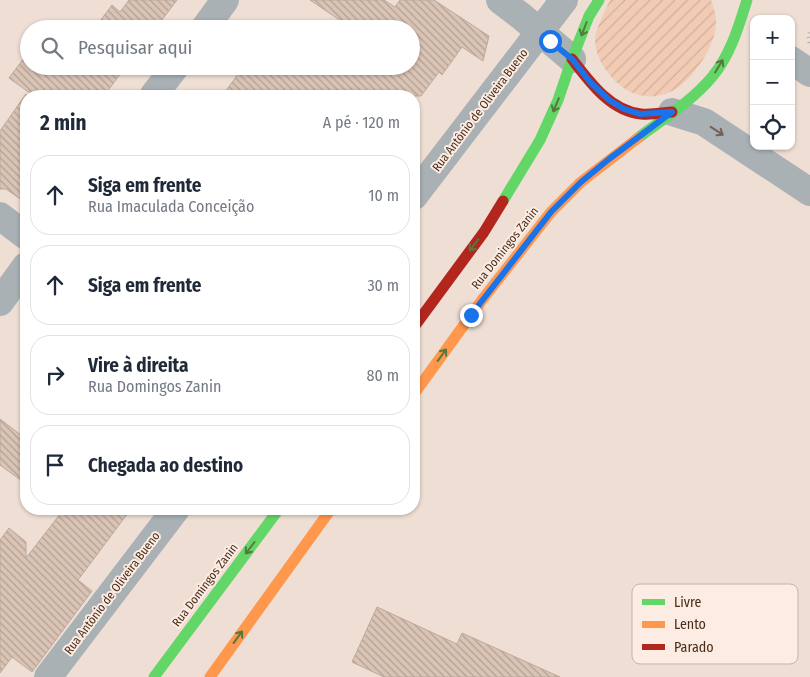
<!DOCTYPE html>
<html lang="pt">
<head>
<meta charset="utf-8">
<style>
	:root { --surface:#fff; --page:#f2f2f3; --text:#1f2937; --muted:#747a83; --line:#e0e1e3 }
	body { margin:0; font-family:"Fira Sans Condensed",sans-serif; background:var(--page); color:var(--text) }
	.controls { position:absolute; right:15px; top:15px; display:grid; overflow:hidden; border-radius:10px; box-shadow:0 1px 4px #0004 }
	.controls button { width:45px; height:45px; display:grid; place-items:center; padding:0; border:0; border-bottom:1px solid var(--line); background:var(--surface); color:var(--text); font:25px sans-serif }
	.stop { position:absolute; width:15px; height:15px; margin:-11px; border:4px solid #1a73e8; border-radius:50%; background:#fff }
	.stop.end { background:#1a73e8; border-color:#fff; box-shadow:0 1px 5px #0008 }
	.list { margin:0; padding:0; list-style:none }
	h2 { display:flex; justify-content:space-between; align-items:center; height:65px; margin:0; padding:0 20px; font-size:21px }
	h2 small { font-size:16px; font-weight:400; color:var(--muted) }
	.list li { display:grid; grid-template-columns:32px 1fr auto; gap:15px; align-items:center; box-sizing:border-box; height:80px; margin:0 10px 10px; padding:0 10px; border:1px solid var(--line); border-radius:20px }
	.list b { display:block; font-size:19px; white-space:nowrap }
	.list p { margin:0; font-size:16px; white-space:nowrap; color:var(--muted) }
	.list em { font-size:16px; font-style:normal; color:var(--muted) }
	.icon { flex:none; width:28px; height:28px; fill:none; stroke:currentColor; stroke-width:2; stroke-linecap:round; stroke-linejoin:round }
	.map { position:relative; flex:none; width:810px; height:677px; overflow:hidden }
	.search { position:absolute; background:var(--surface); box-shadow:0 1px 4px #0004; left:20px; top:20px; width:400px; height:55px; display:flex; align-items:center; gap:12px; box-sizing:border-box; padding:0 18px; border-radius:28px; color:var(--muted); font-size:19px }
	.panel { position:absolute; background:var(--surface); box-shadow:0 1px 4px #0004; left:20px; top:90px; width:400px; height:425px; border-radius:20px }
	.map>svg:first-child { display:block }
	.garden { fill:url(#garden-furrows) }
	.building { fill:url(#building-back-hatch); stroke:#bea99c }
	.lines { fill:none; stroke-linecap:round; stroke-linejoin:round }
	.path { stroke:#afafaf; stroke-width:3; stroke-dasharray:1 4; stroke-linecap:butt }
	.street { stroke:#a9b1b5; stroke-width:28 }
	.fast { stroke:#63d668; stroke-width:11 }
	.slow { stroke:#ff974d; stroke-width:11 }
	.jam { stroke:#b3261e; stroke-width:11 }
	.oneway { stroke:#55793d }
	.oneway2 { stroke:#706258 }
	.route { stroke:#1a73e8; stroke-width:6 }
	.labels { text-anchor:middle; stroke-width:4; stroke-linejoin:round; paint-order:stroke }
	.street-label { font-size:12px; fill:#4a2d1a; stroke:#fcece3 }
	.key { fill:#fcece3; stroke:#c7b3a7; stroke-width:1 }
	.key-label { font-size:14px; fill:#4a2d1a }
</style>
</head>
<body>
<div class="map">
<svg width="810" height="677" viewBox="0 0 810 677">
	<defs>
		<pattern id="garden-furrows" width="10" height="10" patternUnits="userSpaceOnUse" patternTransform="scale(1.25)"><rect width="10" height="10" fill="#f2cbb4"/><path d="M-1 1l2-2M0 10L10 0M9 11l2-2" fill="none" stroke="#d1af9a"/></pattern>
		<pattern id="building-back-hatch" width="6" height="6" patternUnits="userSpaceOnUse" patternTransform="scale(1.25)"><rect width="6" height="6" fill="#dac4b6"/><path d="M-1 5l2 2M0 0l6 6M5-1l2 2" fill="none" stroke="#b3a093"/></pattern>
	</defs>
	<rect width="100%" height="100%" fill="#efded4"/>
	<path class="garden" d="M610 0H711C713 6 715 12 716 18 717 33 710 49 702 61 694 72 685 85 672 91 649 103 624 94 609 74 601 64 595 52 595 39 595 31 606 9 610 0Z"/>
	<path class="building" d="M129 0H177L155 29H94L112 5 120 12Z
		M310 0H384L395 7 400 0H434L489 36 483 61 462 47 442 75 439 72 421 96H222L244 66H411V29H335L341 21Z
		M24 58 29 62V66H126L104 96H34L9 78Z
		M26 94V203L6 189H0V131Z
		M0 419 26 439V484L0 465Z
		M64 509H131L78 580 92 591 32 672 12 657 0 673V540L9 528 26 542V558Z
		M377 607 457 644 462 633 560 677H384L352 662Z"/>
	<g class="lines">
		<path class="path" d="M809 43 808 35 810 31"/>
		<path class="street" d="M500 0 521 16 572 59
			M204 29 225 0
			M791 60 810 73
			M153 96 176 66
			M672 112 704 122 810 192
			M414 196 564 0
			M0 216 26 236
			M0 302 26 266
			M48 677 176 509"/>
		<path class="fast" d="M638 138C663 119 692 101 712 77 730 56 739 26 747 0
			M503 201 540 140 558 100 572 59 589 16 599 0
			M154 677 279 509"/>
		<path class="slow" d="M414 394 482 300 551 212 581 182 638 138
			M210 677 331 509"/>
		<path class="jam" d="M572 59C589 81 610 111 641 114 651 115 662 113 672 112
			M414 327 484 232 503 201"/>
	</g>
	<defs><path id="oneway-shaft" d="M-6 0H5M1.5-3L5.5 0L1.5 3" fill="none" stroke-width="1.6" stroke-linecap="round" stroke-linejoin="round" transform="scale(1.25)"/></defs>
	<g class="oneway">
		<use href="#oneway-shaft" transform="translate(584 29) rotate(111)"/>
		<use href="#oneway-shaft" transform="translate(719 66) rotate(-59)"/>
		<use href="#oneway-shaft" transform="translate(556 105) rotate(113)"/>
		<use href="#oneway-shaft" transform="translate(474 245) rotate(127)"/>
		<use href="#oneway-shaft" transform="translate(442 355) rotate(-54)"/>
		<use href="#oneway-shaft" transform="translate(250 548) rotate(127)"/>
		<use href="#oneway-shaft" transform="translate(238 637) rotate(-54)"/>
	</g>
	<use class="oneway2" href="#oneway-shaft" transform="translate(717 131) rotate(33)"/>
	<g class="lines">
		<path class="route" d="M471 315 551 212 581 182 609 159 672 112 640 114 624 109 609 100 590 82 572 59 550 41"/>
	</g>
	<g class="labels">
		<g class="street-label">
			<text transform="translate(480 110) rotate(-53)" y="4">Rua Antônio de Oliveira Bueno</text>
			<text transform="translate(505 248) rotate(-52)" y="4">Rua Domingos Zanin</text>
			<text transform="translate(205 585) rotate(-53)" y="4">Rua Domingos Zanin</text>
			<text transform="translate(112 593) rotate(-53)" y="4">Rua Antônio de Oliveira Bueno</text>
		</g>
	</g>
	<rect x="632" y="584" width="166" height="80" rx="8" class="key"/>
	<rect x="642" y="599" width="23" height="6" fill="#63d668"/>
	<rect x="642" y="621" width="23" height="7" fill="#ff974d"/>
	<rect x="642" y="644" width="23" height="6" fill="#b3261e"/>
	<g class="key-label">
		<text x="674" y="607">Livre</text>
		<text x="674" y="629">Lento</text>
		<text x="674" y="652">Parado</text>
	</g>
</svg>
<div class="controls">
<button>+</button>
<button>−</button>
<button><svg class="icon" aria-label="locate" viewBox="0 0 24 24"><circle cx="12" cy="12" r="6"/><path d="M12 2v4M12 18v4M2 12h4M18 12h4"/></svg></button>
</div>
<div class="stop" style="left:550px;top:41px"></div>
<div class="stop end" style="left:471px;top:315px"></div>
<div class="search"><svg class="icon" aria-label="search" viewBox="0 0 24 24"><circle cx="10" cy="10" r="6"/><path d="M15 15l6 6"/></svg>Pesquisar aqui</div>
<section class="panel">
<h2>2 min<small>A pé · 120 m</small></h2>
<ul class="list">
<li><svg class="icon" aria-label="ahead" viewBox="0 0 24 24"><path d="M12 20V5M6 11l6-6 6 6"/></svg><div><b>Siga em frente</b><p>Rua Imaculada Conceição</p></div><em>10 m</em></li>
<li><svg class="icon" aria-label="ahead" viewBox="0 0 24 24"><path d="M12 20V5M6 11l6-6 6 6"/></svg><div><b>Siga em frente</b></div><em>30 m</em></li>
<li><svg class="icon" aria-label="right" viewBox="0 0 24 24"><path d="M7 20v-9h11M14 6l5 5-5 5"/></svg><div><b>Vire à direita</b><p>Rua Domingos Zanin</p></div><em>80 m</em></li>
<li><svg class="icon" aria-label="arrive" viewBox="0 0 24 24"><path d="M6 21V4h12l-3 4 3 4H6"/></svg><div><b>Chegada ao destino</b></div></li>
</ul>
</section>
</div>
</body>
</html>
